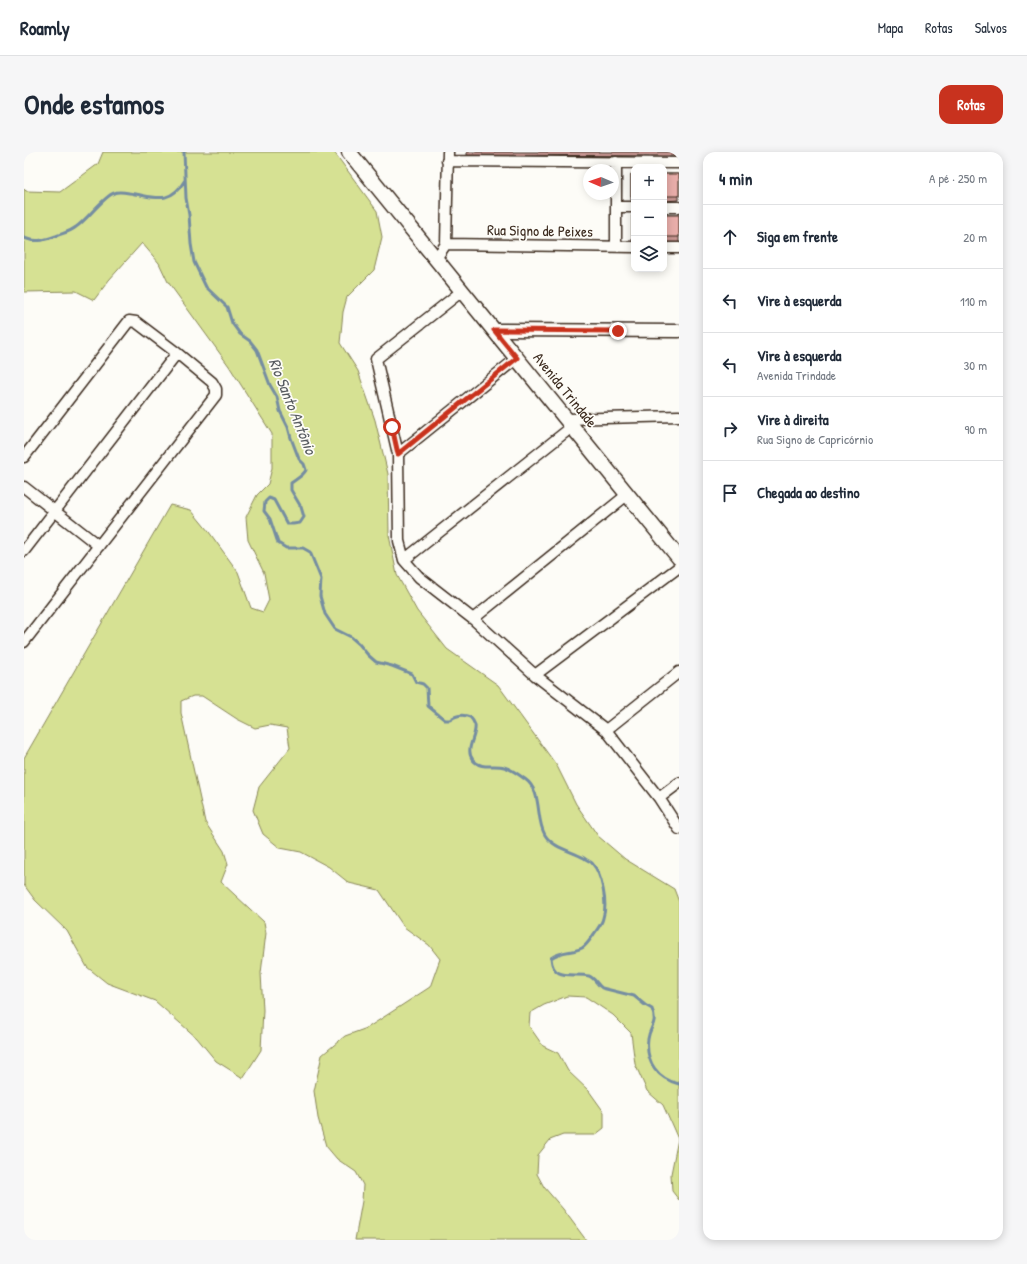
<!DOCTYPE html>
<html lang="pt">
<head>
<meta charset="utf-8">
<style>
	:root { --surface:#fff; --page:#f6f6f7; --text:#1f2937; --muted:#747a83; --line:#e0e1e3; --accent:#c8321e }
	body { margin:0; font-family:"Patrick Hand",sans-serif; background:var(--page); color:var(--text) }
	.controls { position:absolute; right:12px; top:12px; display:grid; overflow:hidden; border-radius:8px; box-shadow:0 2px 10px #0003 }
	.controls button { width:36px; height:36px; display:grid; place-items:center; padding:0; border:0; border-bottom:1px solid var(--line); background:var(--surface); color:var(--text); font:20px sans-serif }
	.compass { position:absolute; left:559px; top:12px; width:36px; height:36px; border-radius:50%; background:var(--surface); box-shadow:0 2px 10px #0003; rotate:272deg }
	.stop { position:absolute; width:12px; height:12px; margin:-9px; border:3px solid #c8321e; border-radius:50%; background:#fff }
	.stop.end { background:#c8321e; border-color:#fff; box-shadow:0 1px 4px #0008 }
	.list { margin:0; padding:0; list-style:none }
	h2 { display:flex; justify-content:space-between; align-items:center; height:52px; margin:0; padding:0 16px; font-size:17px }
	h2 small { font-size:13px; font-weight:400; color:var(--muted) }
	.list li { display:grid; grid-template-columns:26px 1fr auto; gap:12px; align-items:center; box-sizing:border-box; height:64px; padding:0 16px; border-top:1px solid var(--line) }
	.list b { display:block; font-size:15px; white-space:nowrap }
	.list p { margin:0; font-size:13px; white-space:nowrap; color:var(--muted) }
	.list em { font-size:13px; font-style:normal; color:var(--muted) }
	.icon { flex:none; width:22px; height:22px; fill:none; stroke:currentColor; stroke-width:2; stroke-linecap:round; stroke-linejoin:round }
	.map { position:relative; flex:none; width:655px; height:1088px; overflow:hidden; border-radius:12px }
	header { display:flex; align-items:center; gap:24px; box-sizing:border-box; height:56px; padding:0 20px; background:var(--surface); border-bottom:1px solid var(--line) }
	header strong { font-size:19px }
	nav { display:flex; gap:22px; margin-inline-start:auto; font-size:14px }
	.intro { display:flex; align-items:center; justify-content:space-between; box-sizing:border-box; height:96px; padding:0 24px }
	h1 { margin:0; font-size:28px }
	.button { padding:10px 18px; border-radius:12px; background:var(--accent); color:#fff; font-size:14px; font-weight:700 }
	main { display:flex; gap:24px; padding:0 24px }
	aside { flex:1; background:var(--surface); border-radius:12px; box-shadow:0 2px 10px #0003 }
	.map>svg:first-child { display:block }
	.green { fill:#d6e193; stroke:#888658 }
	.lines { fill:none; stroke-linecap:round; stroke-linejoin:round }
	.stream { stroke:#758da1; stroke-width:3 }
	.minor-casing { stroke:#3b2a1e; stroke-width:13 }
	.tertiary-casing { stroke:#3b2a1e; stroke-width:15 }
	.secondary-casing { stroke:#3b2a1e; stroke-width:17 }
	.minor { stroke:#fdfcf7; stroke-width:10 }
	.tertiary { stroke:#fdfcf7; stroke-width:12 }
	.secondary { stroke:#fdfcf7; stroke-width:14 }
	.wall { fill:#c89692; stroke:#3b2a1e }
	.building { fill:#e9aeaa; stroke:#3b2a1e }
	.route { stroke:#c8321e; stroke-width:5 }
	.labels { text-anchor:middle; stroke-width:3.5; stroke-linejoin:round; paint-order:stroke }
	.street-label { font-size:15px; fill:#3b2a1e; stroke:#fdfcf7 }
	.water-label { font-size:16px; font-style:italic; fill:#585c60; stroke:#fdfcf7 }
</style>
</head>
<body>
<header>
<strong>Roamly</strong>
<nav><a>Mapa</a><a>Rotas</a><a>Salvos</a></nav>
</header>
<div class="intro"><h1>Onde estamos</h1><a class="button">Rotas</a></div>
<main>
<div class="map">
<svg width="655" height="1088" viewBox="0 0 655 1088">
	<rect width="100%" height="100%" fill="#fdfcf7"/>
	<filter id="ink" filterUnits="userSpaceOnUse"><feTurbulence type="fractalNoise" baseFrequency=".025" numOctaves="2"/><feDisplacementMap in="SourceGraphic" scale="8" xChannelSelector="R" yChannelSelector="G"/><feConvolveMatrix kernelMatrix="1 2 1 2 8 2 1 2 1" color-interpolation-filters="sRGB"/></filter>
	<g filter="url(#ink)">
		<path class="green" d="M79 0H310L353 59 358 85 350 118 323 145 319 160 316 191 334 219 351 268 364 322 365 383 373 423 393 459 423 497 474 533 533 614 552 652 574 684 601 707 650 737 655 750V1048L648 1039 647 1022 654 987 639 953 623 939 611 912 607 881 589 863 562 845 543 844 520 853 506 861 505 874 519 894 534 901 544 919 565 939 580 960V976L571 983H539L526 988 514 1003 513 1022 520 1035 539 1057 562 1088H331L338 1049 339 1033 332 1020 313 1007 302 994 294 966 290 939 298 903 321 884 343 876 406 835 416 807 405 793 380 775 355 738 325 731 305 715 277 700 256 696 239 682 229 658 235 635 266 596 263 576 246 573 231 576 213 567 178 544H169L157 549V561L181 670 200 699 204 712 197 730 240 770 242 781 237 821 239 858 237 898 219 926 192 909 173 886 131 849 83 831 63 815 43 779 11 748 0 733V606L146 353 167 358 185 380 214 420 227 456 239 460 245 448 240 421 224 388 222 365 233 343 244 332 248 316V282L205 214 144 130 135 111 118 91 85 128 70 148 52 139 0 140V37L2 39 36 40 74 12Z"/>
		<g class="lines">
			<path class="stream" d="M160 0 162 46 165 63 167 92 170 110 182 135 203 155 208 171 216 182 226 189 233 198 246 233 253 245 256 259 264 275 267 286 275 307 280 312 282 318C279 324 272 327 267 331V338L277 355 280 365 276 371 269 372H263L250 348 245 346 241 350 240 359 246 367 254 391 262 396H279L286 400 297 427 296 444 301 462 311 477 327 485 335 492 344 503 352 510 368 514 388 522 392 530 399 532 403 536 404 554 421 568H426C431 563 439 562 446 565 448 567 450 570 451 573 453 584 440 597 449 608 457 618 470 612 480 615 488 617 495 623 501 627 519 640 511 666 521 683 529 696 548 699 560 706 562 708 566 709 568 711 578 722 584 752 579 766 578 772 573 777 570 782 567 786 563 793 558 796 549 801 538 798 527 806 529 830 549 820 565 824 571 826 573 833 578 836L610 844 621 853 628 857C634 873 626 873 624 887 621 910 634 927 655 932
				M0 86C13 91 20 88 32 84 39 81 46 80 52 75 62 69 80 44 90 41 94 39 100 40 105 41 129 44 145 55 161 28"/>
			<g class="minor-casing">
				<path id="minor" d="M423 9 655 11
					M592 10V95
					M592 55H610
					M640 55H655
					M422 92 610 95
					M640 96H655
					M411 108 422 92 424 0
					M438 139 352 207 374 302 375 389 380 408 395 425 449 467 511 523 582 578 635 646 655 677
					M543 267 655 264
					M374 302 493 206
					M0 305 105 169 112 170 153 201 188 230 192 237V243L0 490
					M0 335 75 394
					M0 399 153 201
					M380 408 549 274
					M449 467 604 342
					M511 523 655 415
					M582 578 655 520
					M635 646 655 631"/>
			</g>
			<g class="tertiary-casing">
				<path id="tertiary" d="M470 178 655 179"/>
			</g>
			<g class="secondary-casing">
				<path id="secondary" d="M325 0 655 406"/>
			</g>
			<use href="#minor" class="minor"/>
			<use href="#tertiary" class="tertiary"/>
			<use href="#secondary" class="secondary"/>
		</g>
		<path class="wall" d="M443 0H655V4L443 3Z
			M607 22H610V49L607 48Z
			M640 22H655V48L640 49Z
			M608 63H610V89L608 88Z
			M640 63H655V90H640Z"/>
		<path class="building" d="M607 22H610V44H607Z
			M640 22H655V44H640Z
			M608 63H610V84H608Z
			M640 63H655V85H640Z"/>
	</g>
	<g class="lines" filter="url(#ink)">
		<path class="route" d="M368 275 374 302 493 206 470 178 594 179"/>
	</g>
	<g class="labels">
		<g class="street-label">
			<text transform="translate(516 79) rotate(1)" y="5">Rua Signo de Peixes</text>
			<text transform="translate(541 238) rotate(51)" y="5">Avenida Trindade</text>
		</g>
		<g class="water-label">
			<text transform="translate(269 254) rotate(68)" y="6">Rio Santo Antônio</text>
		</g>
	</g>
</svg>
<div class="controls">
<button>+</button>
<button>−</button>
<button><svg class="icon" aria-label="layers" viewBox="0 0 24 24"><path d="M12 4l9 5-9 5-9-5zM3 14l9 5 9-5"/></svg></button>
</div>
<svg class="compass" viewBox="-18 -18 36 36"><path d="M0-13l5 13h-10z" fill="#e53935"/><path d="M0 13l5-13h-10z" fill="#747a83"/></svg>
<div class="stop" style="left:368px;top:275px"></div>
<div class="stop end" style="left:594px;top:179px"></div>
</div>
<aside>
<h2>4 min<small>A pé · 250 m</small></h2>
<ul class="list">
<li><svg class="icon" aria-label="ahead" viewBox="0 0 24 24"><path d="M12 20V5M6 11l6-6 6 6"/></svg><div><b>Siga em frente</b></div><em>20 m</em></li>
<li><svg class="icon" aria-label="left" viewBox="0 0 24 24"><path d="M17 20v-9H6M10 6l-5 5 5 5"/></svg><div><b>Vire à esquerda</b></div><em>110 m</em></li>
<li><svg class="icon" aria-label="left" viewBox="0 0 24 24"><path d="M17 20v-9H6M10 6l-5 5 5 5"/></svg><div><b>Vire à esquerda</b><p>Avenida Trindade</p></div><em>30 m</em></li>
<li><svg class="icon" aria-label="right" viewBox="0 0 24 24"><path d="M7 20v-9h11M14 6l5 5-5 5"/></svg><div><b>Vire à direita</b><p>Rua Signo de Capricórnio</p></div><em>90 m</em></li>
<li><svg class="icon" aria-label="arrive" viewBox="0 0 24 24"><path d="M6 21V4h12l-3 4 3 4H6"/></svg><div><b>Chegada ao destino</b></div></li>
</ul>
</aside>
</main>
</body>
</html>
